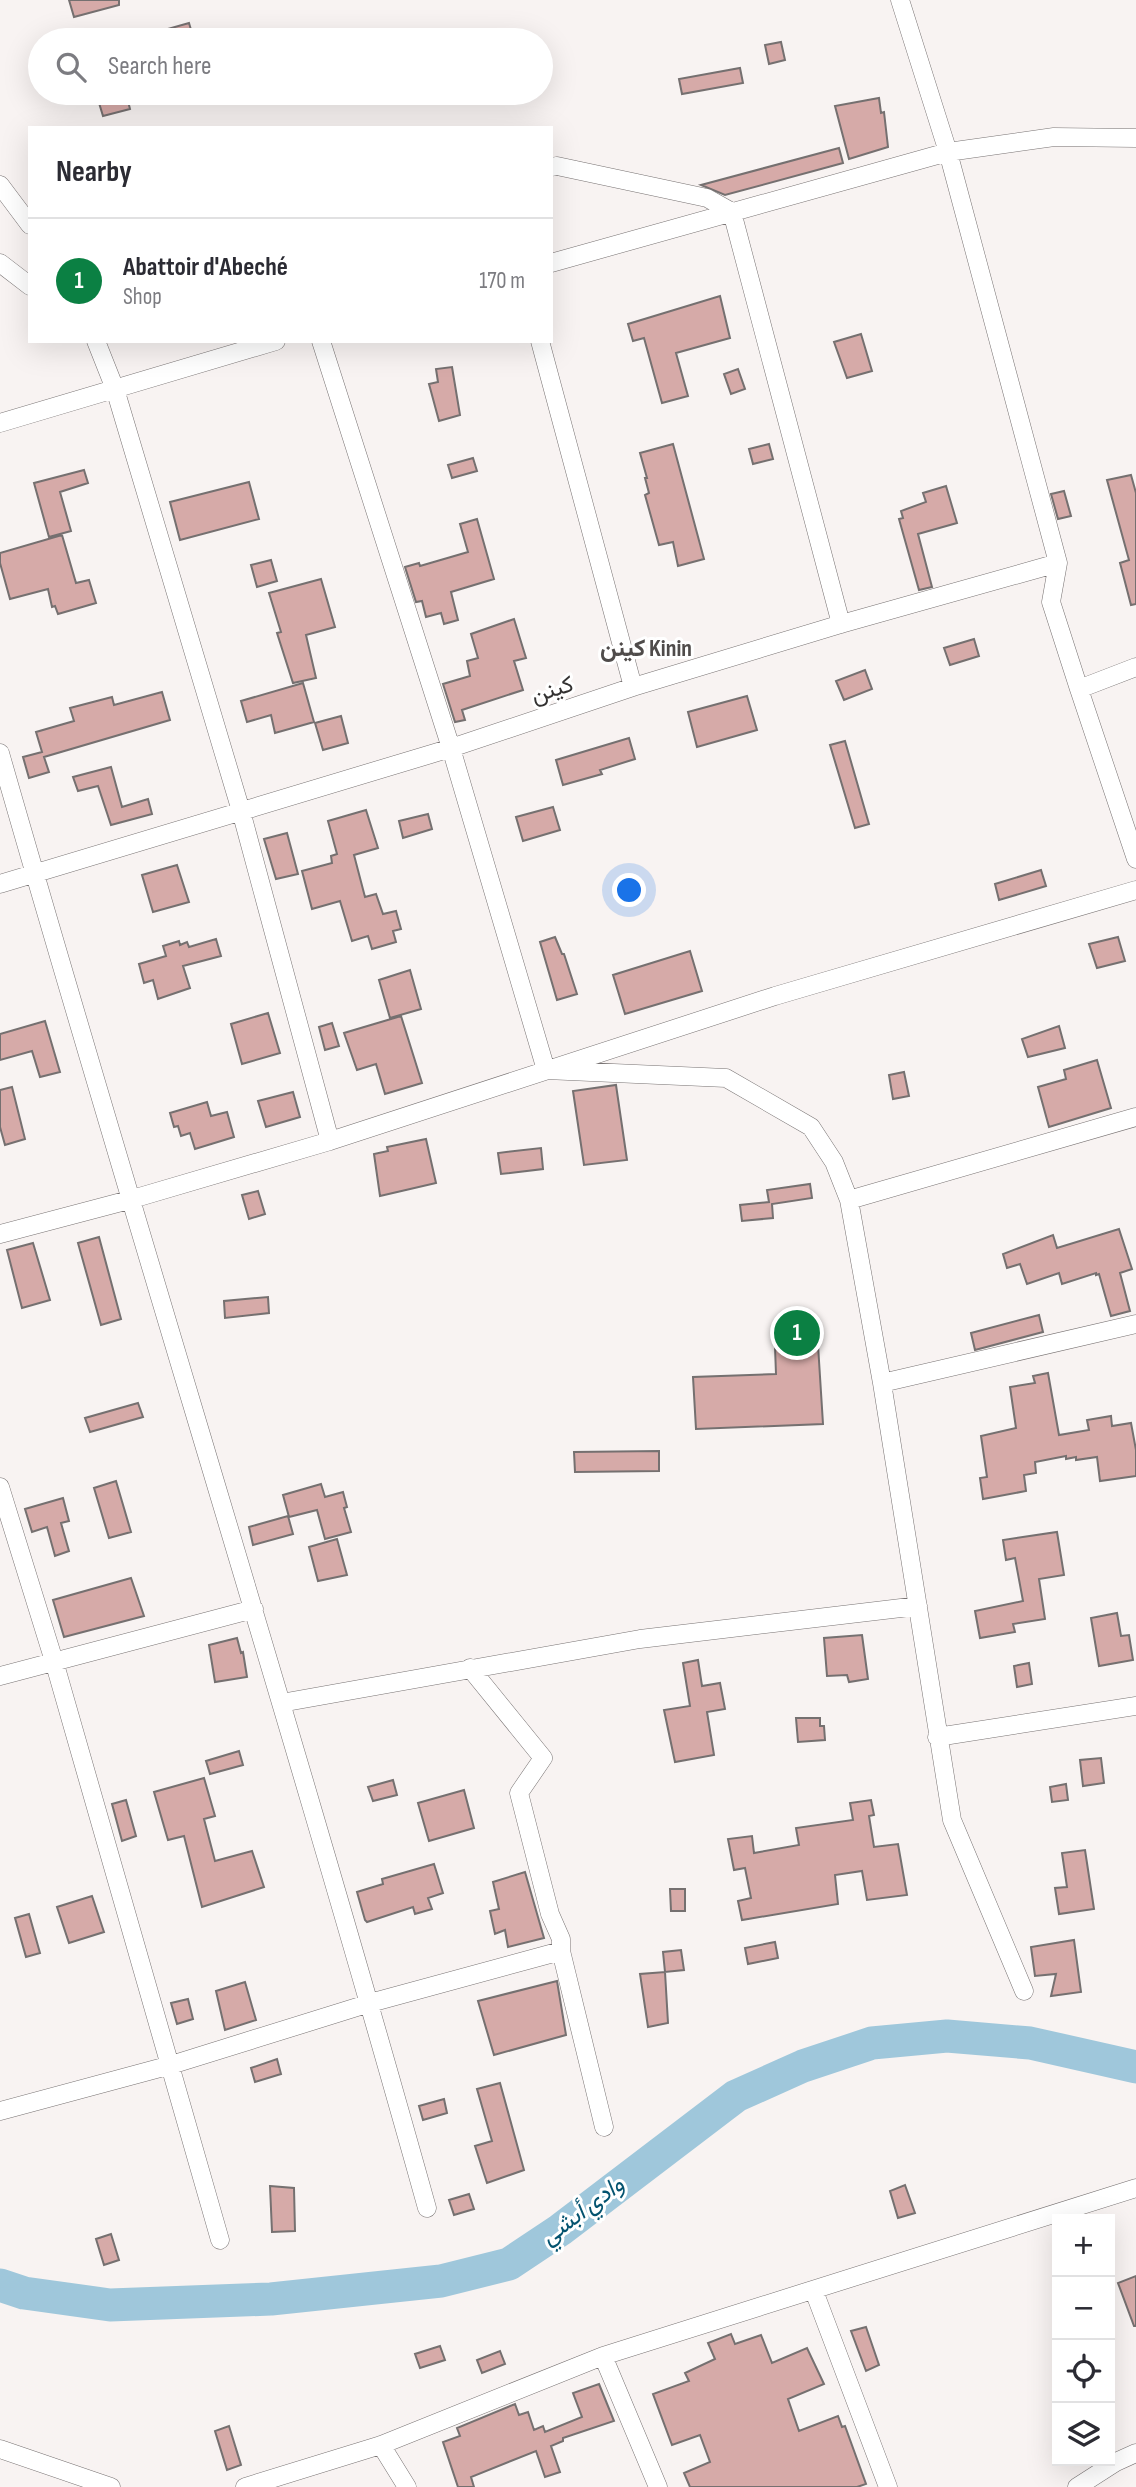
<!DOCTYPE html>
<html lang="en">
<head>
<meta charset="utf-8">
<style>
	:root { --surface:#fff; --page:#f7f7f7; --text:#2b2b33; --muted:#7c7c81; --line:#e1e1e2; --accent:#0b8043 }
	body { margin:0; font-family:"Sofia Sans Condensed",Vazirmatn,sans-serif; background:var(--page); color:var(--text) }
	.controls { position:absolute; right:21px; bottom:21px; display:grid; overflow:hidden; border-radius:0px; box-shadow:0 7px 28px #0002 }
	.controls button { width:63px; height:63px; display:grid; place-items:center; padding:0; border:0; border-bottom:2px solid var(--line); background:var(--surface); color:var(--text); font:35px sans-serif }
	.you { position:absolute; left:630px; top:891px; width:24px; height:24px; margin:-18px; border:5px solid #fff; border-radius:50%; background:#1a73e8; box-shadow:0 0 0 10px #1a73e833 }
	.badge { display:grid; place-items:center; width:46px; height:46px; border-radius:50%; background:var(--accent); color:#fff; font-size:23px; font-weight:700 }
	.pin { position:absolute; translate:-50% -50%; border:4px solid #fff; box-shadow:0 2px 7px #0006 }
	.list { margin:0; padding:0; list-style:none }
	h2 { display:flex; justify-content:space-between; align-items:center; height:91px; margin:0; padding:0 28px; font-size:30px }
	h2 small { font-size:23px; font-weight:400; color:var(--muted) }
	.list li { display:grid; grid-template-columns:46px 1fr auto; gap:21px; align-items:center; box-sizing:border-box; height:126px; padding:0 28px; border-top:2px solid var(--line) }
	.list b { display:block; font-size:26px; white-space:nowrap }
	.list p { margin:0; font-size:23px; white-space:nowrap; color:var(--muted) }
	.list em { font-size:23px; font-style:normal; color:var(--muted) }
	.icon { flex:none; width:38px; height:38px; fill:none; stroke:currentColor; stroke-width:2; stroke-linecap:round; stroke-linejoin:round }
	.map { position:relative; flex:none; width:1136px; height:2487px; overflow:hidden }
	.search { position:absolute; background:var(--surface); box-shadow:0 7px 28px #0002; left:28px; top:28px; width:525px; height:77px; display:flex; align-items:center; gap:18px; box-sizing:border-box; padding:0 24px; border-radius:38px; color:var(--muted); font-size:26px }
	.panel { position:absolute; background:var(--surface); box-shadow:0 7px 28px #0002; left:28px; top:126px; width:525px; height:217px; border-radius:0px }
	.map>svg:first-child { display:block }
	.lines { fill:none; stroke-linecap:round; stroke-linejoin:round }
	.river { stroke:#9fc7db; stroke-width:33 }
	.building { fill:#d6aaa8; stroke:#757070; stroke-width:2 }
	.minor-casing { stroke:#787373; stroke-width:19 }
	.minor { stroke:#fff; stroke-width:18 }
	.labels { text-anchor:middle; stroke-width:6; stroke-linejoin:round; paint-order:stroke }
	.street-label { font-size:23px; fill:#333131; stroke:#fff }
	.neighbourhood-label { font-size:24px; font-weight:bold; fill:#4f4b4a; stroke:#fff }
	.water-label { font-size:24px; font-style:italic; fill:#04536f; stroke:#fff }
</style>
</head>
<body>
<div class="map">
<svg width="1136" height="2487" viewBox="0 0 1136 2487">
	<rect width="100%" height="100%" fill="#f8f3f2"/>
	<g class="lines">
		<path class="river" d="M0 2285 24 2293 110 2305 271 2299 441 2281 509 2264 560 2230 736 2096 803 2066 872 2043 947 2036 1030 2043 1136 2067"/>
	</g>
	<path class="building" d="M69 0H119V5L74 17Z
		M189 23 194 40H143V36Z
		M781 42 785 60 769 64 765 45Z
		M740 68 743 83 682 94 679 79Z
		M96 93H126L130 109 103 116Z
		M879 98 881 113 884 112 888 147 849 159 835 106Z
		M839 148 843 163 725 195 701 185Z
		M720 296 730 338 676 353 688 396 662 403 644 338 633 341 628 324Z
		M861 334 872 371 847 378 834 342Z
		M452 367 460 415 439 421 429 384 438 382 436 369Z
		M738 369 745 389 731 394 724 374Z
		M673 444 704 559 678 566 673 542 659 545 645 495 649 493 645 478H647L640 453Z
		M769 444 773 459 753 464 749 449Z
		M473 458 477 471 452 478 448 465Z
		M84 470 88 483 60 492 71 531 49 537 34 483Z
		M1131 475 1136 493V604L1131 605 1120 563 1129 560 1107 480Z
		M249 482 259 519 180 540 170 502Z
		M946 486 957 523 918 534 932 587 919 590 899 519 903 518 901 511 926 502 923 493Z
		M1064 491 1071 516 1058 519 1051 494Z
		M477 519 494 579 451 592 458 620 444 624 441 613 426 617 422 601 416 602 405 567 419 563 420 566 468 552 460 524Z
		M62 535 76 583 89 580 96 603 58 614 55 606 52 607 48 589 10 599 0 563V553Z
		M271 560 277 581 257 587 251 565Z
		M321 579 335 627 306 635 316 678 293 683 277 633 281 632 269 593Z
		M514 619 526 658 514 661 523 690 462 710 465 720 455 722 443 684 470 676 467 661 478 658 471 634Z
		M974 639 979 656 950 665 944 648Z
		M865 670 872 689 844 700 836 681Z
		M303 683 314 722 275 733 271 715 247 722 241 701Z
		M162 692 170 720 44 757 49 772 29 778 23 757 42 752 36 732 74 721 70 708 112 697 114 705Z
		M747 696 757 730 697 747 688 712Z
		M341 716 348 743 323 750 315 723Z
		M629 738 635 759 600 770 602 774 563 785 556 760Z
		M845 741 869 824 855 828 830 745Z
		M111 767 122 807 148 799 152 814 111 825 98 786 78 791 73 777Z
		M553 807 560 830 523 841 516 817Z
		M366 810 378 848 354 855 365 897 376 894 383 914 396 911 401 929 393 931 396 942 372 949 368 936 352 941 340 901 312 909 302 871 332 863 331 856 337 854 328 821Z
		M428 814 432 829 403 838 399 821Z
		M287 833 298 874 276 879 264 839Z
		M177 865 189 902 153 912 142 875Z
		M1041 870 1046 886 999 900 995 884Z
		M555 937 562 954H564L577 994 557 1000 540 942Z
		M1118 937 1125 961 1097 968 1089 944Z
		M216 939 221 956 183 966 190 988 158 999 153 980 144 983 139 964 166 956 163 946 179 941 180 945 187 942 189 947Z
		M690 951 702 991 625 1014 613 975Z
		M410 970 421 1009 390 1018 379 980Z
		M268 1013 280 1053 242 1064 231 1024Z
		M401 1016 422 1083 385 1094 376 1064 357 1070 344 1033Z
		M45 1021 60 1072 40 1077 32 1051 0 1060V1034Z
		M332 1023 339 1046 325 1050 319 1027Z
		M1059 1026 1065 1048 1028 1057 1022 1039Z
		M1097 1060 1111 1108 1049 1127 1038 1087 1066 1079 1064 1070Z
		M904 1072 909 1096 893 1099 889 1075Z
		M616 1085 627 1160 584 1165 573 1091Z
		M12 1087 25 1139 5 1145 0 1127V1090Z
		M293 1092 300 1117 266 1127 258 1101Z
		M207 1102 211 1116 227 1112 234 1137 195 1149 190 1133 181 1136 178 1126 174 1127 170 1113Z
		M426 1139 436 1183 380 1196 374 1154 388 1151 387 1147Z
		M541 1148 543 1169 501 1174 498 1153Z
		M810 1184 812 1198 772 1204 773 1218 742 1221 740 1205 769 1202 767 1190Z
		M258 1191 265 1214 249 1219 242 1195Z
		M1119 1229 1132 1269 1120 1273 1130 1311 1111 1316 1099 1274 1096 1275V1273L1062 1284 1059 1273 1027 1284 1020 1264 1007 1268 1003 1254 1053 1235 1057 1248Z
		M99 1237 121 1319 101 1325 78 1243Z
		M33 1243 50 1300 22 1308 7 1250Z
		M268 1297 269 1313 225 1318 224 1301Z
		M1039 1315 1043 1332 975 1350 971 1333Z
		M818 1345 823 1424 696 1429 693 1377 776 1374 775 1347Z
		M1048 1373 1059 1435 1089 1430 1087 1420 1111 1416 1112 1426 1131 1423 1136 1450V1476L1100 1481 1097 1457 1076 1460V1457L1066 1459V1456L1035 1462 1036 1473 1024 1475 1026 1491 983 1499 980 1478 987 1477 981 1436 1016 1428 1010 1387 1035 1383 1033 1376Z
		M138 1403 143 1417 90 1432 85 1418Z
		M659 1451V1471L575 1472 574 1452Z
		M116 1481 131 1532 109 1538 94 1488Z
		M321 1484 325 1497 343 1492 347 1507 344 1508 351 1532 325 1539 317 1510 289 1517 283 1495Z
		M63 1498 69 1521 61 1523 69 1551 55 1556 47 1527 32 1532 25 1509Z
		M288 1516 293 1534 253 1545 249 1527Z
		M1057 1532 1064 1575 1039 1579 1045 1619 1013 1624 1015 1632 980 1638 975 1611 1023 1601 1015 1558 1006 1560 1003 1540Z
		M337 1539 347 1575 318 1581 309 1547Z
		M131 1578 144 1616 64 1637 53 1600Z
		M1117 1613 1121 1636 1129 1635 1133 1660 1099 1666 1091 1618Z
		M862 1635 868 1679 849 1682 847 1675 827 1676 824 1638Z
		M237 1638 241 1653 243 1652 247 1677 215 1682 209 1645Z
		M698 1660 702 1686 720 1683 725 1709 707 1712 714 1755 675 1762 664 1710 690 1706 683 1663Z
		M1029 1663 1032 1684 1017 1687 1014 1666Z
		M796 1718H820V1726H824L825 1740 798 1742Z
		M239 1751 243 1765 210 1774 206 1761Z
		M1101 1758 1104 1783 1083 1786 1080 1760Z
		M204 1778 215 1816 204 1819 215 1861 252 1851 264 1887 202 1907 184 1836 168 1840 154 1792Z
		M393 1780 397 1795 373 1801 368 1787Z
		M1066 1784 1068 1800 1052 1802 1050 1787Z
		M464 1790 474 1828 429 1841 418 1803Z
		M126 1800 136 1836 122 1841 112 1804Z
		M871 1800 874 1815 869 1816 874 1847 898 1844 907 1895 867 1900 862 1871 835 1875 838 1904 742 1920 738 1901 751 1898 745 1868 734 1870 728 1839 752 1836 754 1853 799 1845 796 1828 853 1820 850 1803Z
		M1085 1850 1094 1909 1059 1914 1055 1888 1067 1887 1062 1853Z
		M434 1864 443 1893 428 1898 432 1909 415 1914 413 1907 367 1922 365 1920 357 1892 383 1884 382 1879Z
		M525 1872 544 1938 508 1947 505 1930 495 1934 490 1911 499 1909 493 1882Z
		M670 1889H685V1911H671Z
		M92 1896 104 1932 69 1943 57 1907Z
		M29 1914 40 1953 26 1957 15 1918Z
		M1074 1940 1081 1992 1051 1996 1056 1974 1035 1976 1031 1947Z
		M775 1942 778 1958 748 1964 745 1948Z
		M681 1950 684 1970 665 1972 663 1952Z
		M665 1972 668 2023 648 2027 640 1974Z
		M557 1981 566 2035 494 2055 478 2001Z
		M245 1982 256 2020 225 2030 216 1991Z
		M188 1999 193 2019 177 2024 171 2003Z
		M277 2059 281 2074 255 2082 251 2068Z
		M500 2083 524 2170 487 2183 475 2146 492 2141 477 2089Z
		M444 2099 447 2113 423 2120 419 2106Z
		M905 2185 915 2213 898 2218 890 2191Z
		M270 2186 294 2188 295 2231 272 2232Z
		M469 2194 474 2209 454 2215 449 2200Z
		M111 2234 119 2260 104 2265 96 2239Z
		M1136 2276V2326H1134L1118 2283Z
		M866 2327 879 2365 866 2371 851 2331Z
		M731 2334 735 2344 761 2335 772 2363 807 2348 824 2384 788 2399 799 2431 838 2416 842 2427 845 2426 866 2484 857 2487H690L684 2473 710 2462 700 2435 672 2445 653 2394 689 2381 685 2373 715 2359 708 2343Z
		M440 2346 445 2360 420 2368 415 2354Z
		M500 2351 505 2364 482 2373 477 2360Z
		M599 2384 614 2421 563 2438V2441L551 2446 560 2472 545 2477 536 2451 471 2477 474 2487H458L443 2442 460 2436 457 2428 515 2404 519 2415 528 2412 534 2430 543 2426 545 2432 582 2417 573 2393Z
		M229 2426 241 2465 227 2470 215 2431Z"/>
	<g class="lines">
		<g class="minor-casing">
			<path id="minor" d="M900 0 948 152 1058 563 1051 602 1079 689 1136 667
				M551 167 557 166 707 198 732 212 841 624
				M0 185 30 225
				M0 263 30 286
				M551 263 948 152 1054 137 1136 138
				M96 341 115 389 241 811 330 1141
				M321 341 451 748 546 1070 726 1078 811 1127 834 1162 849 1200 882 1383 952 1820 1024 1991
				M540 341 633 687
				M0 423 276 341
				M1079 689 1136 859
				M0 753C139 1239 291 1721 427 2208
				M0 884 451 748 633 687 841 624 1058 563
				M849 1200 1136 1117
				M0 1234 129 1200 330 1141 775 996 1136 890
				M882 1383 1136 1324
				M0 1487 54 1661 220 2240
				M0 1676 254 1609
				M281 1703 640 1639 918 1606
				M937 1737 1136 1706
				M561 1951 604 2127
				M0 2111 171 2065 370 2003 561 1951V1939L550 1914 519 1793 543 1758 470 1668
				M814 2291 888 2487
				M603 2356 658 2487
				M381 2445 407 2487
				M0 2449 111 2487
				M245 2487 381 2445 603 2356 1136 2188
				M1077 2487 1116 2462 1136 2453"/>
		</g>
		<use href="#minor" class="minor"/>
	</g>
	<g class="labels">
		<g class="street-label">
			<text transform="translate(552 689) rotate(-18)" y="8">كينن</text>
		</g>
		<g class="neighbourhood-label">
			<text x="646" y="656">كينن Kinin</text>
		</g>
		<g class="water-label">
			<text transform="translate(582 2210) rotate(-37)" y="8">وادي أبشي</text>
		</g>
	</g>
</svg>
<div class="controls">
<button>+</button>
<button>−</button>
<button><svg class="icon" aria-label="locate" viewBox="0 0 24 24"><circle cx="12" cy="12" r="6"/><path d="M12 2v4M12 18v4M2 12h4M18 12h4"/></svg></button>
<button><svg class="icon" aria-label="layers" viewBox="0 0 24 24"><path d="M12 4l9 5-9 5-9-5zM3 14l9 5 9-5"/></svg></button>
</div>
<div class="you"></div>
<div class="pin badge" style="left:797px;top:1333px">1</div>
<div class="search"><svg class="icon" aria-label="search" viewBox="0 0 24 24"><circle cx="10" cy="10" r="6"/><path d="M15 15l6 6"/></svg>Search here</div>
<section class="panel">
<h2>Nearby<small></small></h2>
<ul class="list">
<li><span class="badge">1</span><div><b>Abattoir d'Abeché</b><p>Shop</p></div><em>170 m</em></li>
</ul>
</section>
</div>
</body>
</html>
